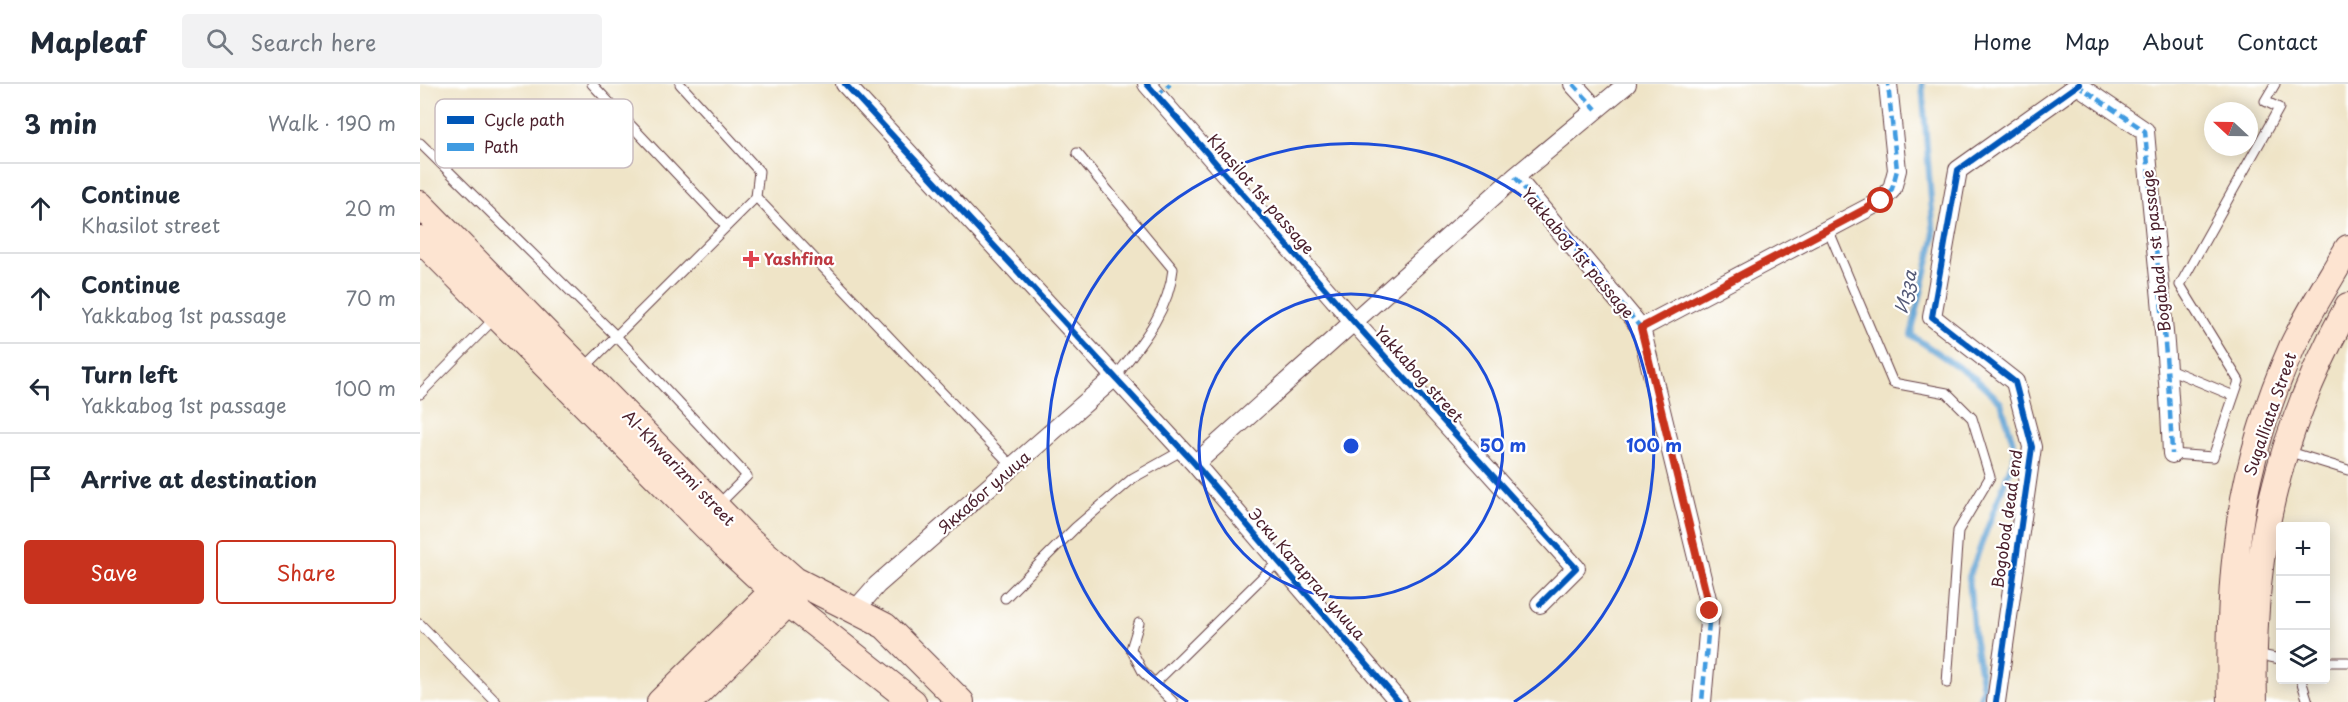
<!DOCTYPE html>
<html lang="en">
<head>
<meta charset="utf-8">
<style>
	:root { --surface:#fff; --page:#f2f2f3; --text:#1f2937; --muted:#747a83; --line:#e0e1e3; --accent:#c8321e }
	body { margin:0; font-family:"Playpen Sans",sans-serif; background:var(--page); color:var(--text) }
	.controls { position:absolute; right:18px; bottom:18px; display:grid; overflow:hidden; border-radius:6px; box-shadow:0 3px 15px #0003 }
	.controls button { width:54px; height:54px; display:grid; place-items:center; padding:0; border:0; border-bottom:2px solid var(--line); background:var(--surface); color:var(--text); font:30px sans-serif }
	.compass { position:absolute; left:1784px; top:18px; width:54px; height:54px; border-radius:50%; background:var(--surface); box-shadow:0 3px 15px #0003; rotate:292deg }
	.stop { position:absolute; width:18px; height:18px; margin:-14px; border:4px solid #c8321e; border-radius:50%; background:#fff }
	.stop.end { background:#c8321e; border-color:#fff; box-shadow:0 2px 6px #0008 }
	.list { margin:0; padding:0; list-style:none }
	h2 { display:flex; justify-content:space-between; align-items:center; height:78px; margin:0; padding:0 24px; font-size:26px }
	h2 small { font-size:20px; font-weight:400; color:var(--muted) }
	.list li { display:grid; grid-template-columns:39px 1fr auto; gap:18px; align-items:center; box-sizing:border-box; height:90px; padding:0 24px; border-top:2px solid var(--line) }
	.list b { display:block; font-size:22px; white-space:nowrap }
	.list p { margin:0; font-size:20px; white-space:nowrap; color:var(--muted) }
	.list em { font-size:20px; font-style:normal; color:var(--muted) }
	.actions { display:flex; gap:12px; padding:18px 24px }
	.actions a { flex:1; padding:14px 0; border:2px solid var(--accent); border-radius:6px; text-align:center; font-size:21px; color:var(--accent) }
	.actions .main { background:var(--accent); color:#fff }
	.icon { flex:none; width:33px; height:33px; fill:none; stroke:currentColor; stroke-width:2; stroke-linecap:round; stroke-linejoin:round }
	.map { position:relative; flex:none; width:1928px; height:618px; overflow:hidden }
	header { display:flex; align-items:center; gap:36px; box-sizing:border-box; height:84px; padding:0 30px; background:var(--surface); border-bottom:2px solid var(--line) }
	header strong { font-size:28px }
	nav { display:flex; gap:33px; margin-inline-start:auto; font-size:21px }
	.search { width:420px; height:54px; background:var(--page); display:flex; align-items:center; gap:15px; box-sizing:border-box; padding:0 21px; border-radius:6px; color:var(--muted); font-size:22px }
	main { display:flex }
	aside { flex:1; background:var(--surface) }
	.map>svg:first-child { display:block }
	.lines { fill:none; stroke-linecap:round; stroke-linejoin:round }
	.stream { stroke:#61a3d4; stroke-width:6 }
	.lane-casing { stroke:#633d42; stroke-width:11 }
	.street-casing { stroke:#633d42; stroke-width:20 }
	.secondary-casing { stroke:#633d42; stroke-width:28 }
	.lane { stroke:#fff; stroke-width:9 }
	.street { stroke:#fff; stroke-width:18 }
	.secondary { stroke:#fde4d1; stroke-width:26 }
	.quiet { stroke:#409be1; stroke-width:4.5; stroke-dasharray:9 4.5; stroke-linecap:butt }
	.cycleway-casing { stroke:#fff; stroke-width:10 }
	.cycleway { stroke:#0057b8; stroke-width:6 }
	.route { stroke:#c8321e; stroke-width:8 }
	.ring { fill:none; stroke:#1d4ed8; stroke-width:3 }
	.health-dot { fill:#e0444e; stroke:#fff; stroke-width:2 }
	.labels { text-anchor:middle; stroke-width:4.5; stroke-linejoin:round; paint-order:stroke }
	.street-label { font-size:16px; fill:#4a1f2b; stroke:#fff }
	.health-label { font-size:16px; font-weight:bold; fill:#be3a42; stroke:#fff; text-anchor:start }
	.water-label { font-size:18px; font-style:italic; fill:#545a77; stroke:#fff }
	.key { fill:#fff; stroke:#c9bcbf; stroke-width:1.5 }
	.key-label { font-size:16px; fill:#4a1f2b }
	.centre { fill:#1d4ed8; stroke:#fff; stroke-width:3 }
	.ring-label { font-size:18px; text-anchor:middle; font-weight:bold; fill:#1d4ed8; stroke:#fff; stroke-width:4.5; stroke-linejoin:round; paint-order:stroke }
</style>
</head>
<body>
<header>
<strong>Mapleaf</strong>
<div class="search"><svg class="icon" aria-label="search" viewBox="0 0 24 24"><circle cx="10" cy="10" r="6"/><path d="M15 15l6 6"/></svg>Search here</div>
<nav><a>Home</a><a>Map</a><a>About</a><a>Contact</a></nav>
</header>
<main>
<aside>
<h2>3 min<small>Walk · 190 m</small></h2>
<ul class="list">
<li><svg class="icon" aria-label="ahead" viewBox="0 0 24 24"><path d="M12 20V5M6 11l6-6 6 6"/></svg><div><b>Continue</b><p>Khasilot street</p></div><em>20 m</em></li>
<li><svg class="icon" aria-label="ahead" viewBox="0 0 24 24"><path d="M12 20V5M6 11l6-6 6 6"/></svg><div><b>Continue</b><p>Yakkabog 1st passage</p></div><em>70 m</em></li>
<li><svg class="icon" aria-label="left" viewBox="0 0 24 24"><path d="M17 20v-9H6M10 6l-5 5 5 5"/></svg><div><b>Turn left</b><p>Yakkabog 1st passage</p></div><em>100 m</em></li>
<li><svg class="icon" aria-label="arrive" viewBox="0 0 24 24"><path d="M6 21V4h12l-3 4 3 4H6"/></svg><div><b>Arrive at destination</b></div></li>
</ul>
<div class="actions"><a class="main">Save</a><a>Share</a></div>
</aside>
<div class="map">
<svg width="1928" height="618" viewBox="0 0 1928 618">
	<rect width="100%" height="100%" fill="#fff"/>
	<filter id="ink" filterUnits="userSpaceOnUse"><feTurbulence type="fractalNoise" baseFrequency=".0167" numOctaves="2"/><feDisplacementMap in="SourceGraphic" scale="12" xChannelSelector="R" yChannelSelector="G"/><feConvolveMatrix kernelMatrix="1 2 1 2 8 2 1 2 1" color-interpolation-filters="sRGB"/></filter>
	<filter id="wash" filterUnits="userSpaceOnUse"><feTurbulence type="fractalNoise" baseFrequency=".008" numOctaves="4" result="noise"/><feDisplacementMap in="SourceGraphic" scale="24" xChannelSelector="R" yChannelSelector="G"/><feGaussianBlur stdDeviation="1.35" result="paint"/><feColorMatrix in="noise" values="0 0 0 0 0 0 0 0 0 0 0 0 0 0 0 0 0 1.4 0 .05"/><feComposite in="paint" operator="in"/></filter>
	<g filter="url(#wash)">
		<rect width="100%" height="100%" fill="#efe4c7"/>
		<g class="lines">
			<path class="stream" d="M1502 0 1514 154 1491 251 1556 295 1581 318 1596 368 1549 493 1554 552 1563 604 1559 618"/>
		</g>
	</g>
	<g filter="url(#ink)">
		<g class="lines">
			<g class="lane-casing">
				<path id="lane" d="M172 0 306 142
					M260 0 339 87 336 113
					M0 59 196 252 327 392 298 421
					M657 69 753 185C749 227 721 260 696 292
					M1408 145 1473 299 1527 309 1552 334 1570 393 1538 447 1527 599
					M164 284 336 113 593 383
					M1749 285 1814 312
					M0 310 75 234
					M1867 367 1928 386
					M1752 370 1793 373 1819 297 1760 201 1859 24 1845 17 1855 0
					M585 514 655 444 713 394 763 366
					M719 539 711 565 723 588 753 618
					M0 540 76 618
					M1836 570 1860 575
					M1906 578H1928
					M1881 596 1888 618
					M735 599 859 477"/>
			</g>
			<g class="street-casing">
				<path id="street" d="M425 0 775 380 979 618
					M727 0 934 238 1156 484 1120 520
					M1153 0 1176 25
					M1656 0 1725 47C1734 155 1748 262 1752 370
					M1095 93 1221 244 1290 527 1282 618
					M1221 244 1461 117 1472 105 1477 86 1468 0
					M775 380 1095 93 1207 0
					M435 526 457 501 696 292
					M1576 618 1612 363 1595 298 1512 233 1538 86 1659 0"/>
			</g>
			<g class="secondary-casing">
				<path id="secondary" d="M0 120 324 451 375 496 465 542 541 618
					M0 155 309 466 353 507 493 618
					M240 618 353 507 366 500
					M269 618 368 519 372 504
					M1811 618C1807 489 1819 382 1872 263 1888 229 1909 197 1928 164
					M1834 618C1830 469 1856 353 1928 222"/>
			</g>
			<use href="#lane" class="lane"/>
			<use href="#street" class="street"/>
			<use href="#secondary" class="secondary"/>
			<path class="quiet" d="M1153 0 1176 25
				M1656 0 1725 47C1734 155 1748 262 1752 370
				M737 12 750 0
				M1095 93 1221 244 1290 527 1282 618
				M1221 244 1461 117 1472 105 1477 86 1468 0"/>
			<g class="cycleway-casing">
				<path id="cycleway" d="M425 0 775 380 979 618
					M727 0 934 238 1156 484 1120 520
					M1576 618 1612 363 1595 298 1512 233 1538 86 1659 0"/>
			</g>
			<use href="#cycleway" class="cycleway"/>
		</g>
	</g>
	<g class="lines" filter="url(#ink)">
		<path class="route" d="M1290 527 1221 244 1461 117"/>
	</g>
	<g class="ring">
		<circle cx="931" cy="362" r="152"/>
		<path d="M768 618A303 303 0 1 1 1094 618"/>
	</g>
	<path class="health-dot" d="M328 166h6v6h6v6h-6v6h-6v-6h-6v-6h6z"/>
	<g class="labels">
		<g class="street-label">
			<text transform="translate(841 110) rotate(49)" y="6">Khasilot 1st passage</text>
			<text transform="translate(1736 167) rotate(-96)" y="6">Bogabad 1 st passage</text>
			<text transform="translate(1158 169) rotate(50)" y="6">Yakkabog 1st passage</text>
			<text transform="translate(999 290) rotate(48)" y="6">Yakkabog street</text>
			<text transform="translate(1850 330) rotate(-71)" y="6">Sugalliata Street</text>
			<text transform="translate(259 384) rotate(46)" y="6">Al-Khwarizmi street</text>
			<text transform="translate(564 408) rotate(-41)" y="6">Яккабог улица</text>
			<text transform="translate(1587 435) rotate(-82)" y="6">Bogobod dead end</text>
			<text transform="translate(887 490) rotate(49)" y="6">Эски Катартал улица</text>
		</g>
		<g class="health-label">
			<text x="344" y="181">Yashfina</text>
		</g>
		<g class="water-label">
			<text transform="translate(1486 208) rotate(-77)" y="6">Изза</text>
		</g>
	</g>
	<rect x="15" y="15" width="198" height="69" rx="9" class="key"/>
	<rect x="27" y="32" width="27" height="8" fill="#0057b8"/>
	<rect x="27" y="59" width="27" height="8" fill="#409be1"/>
	<g class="key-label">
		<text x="64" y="42">Cycle path</text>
		<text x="64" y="69">Path</text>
	</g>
	<circle cx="931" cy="362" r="9" class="centre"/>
	<g class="ring-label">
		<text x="1083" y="368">50 m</text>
		<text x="1234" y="368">100 m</text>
	</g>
</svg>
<div class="controls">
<button>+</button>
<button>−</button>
<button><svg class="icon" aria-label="layers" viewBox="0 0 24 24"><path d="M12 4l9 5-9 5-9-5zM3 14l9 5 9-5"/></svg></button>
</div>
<svg class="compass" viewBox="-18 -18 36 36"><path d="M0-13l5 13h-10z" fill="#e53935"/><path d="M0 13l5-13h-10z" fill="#747a83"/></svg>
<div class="stop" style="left:1461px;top:117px"></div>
<div class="stop end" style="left:1290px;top:527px"></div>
</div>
</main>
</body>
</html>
